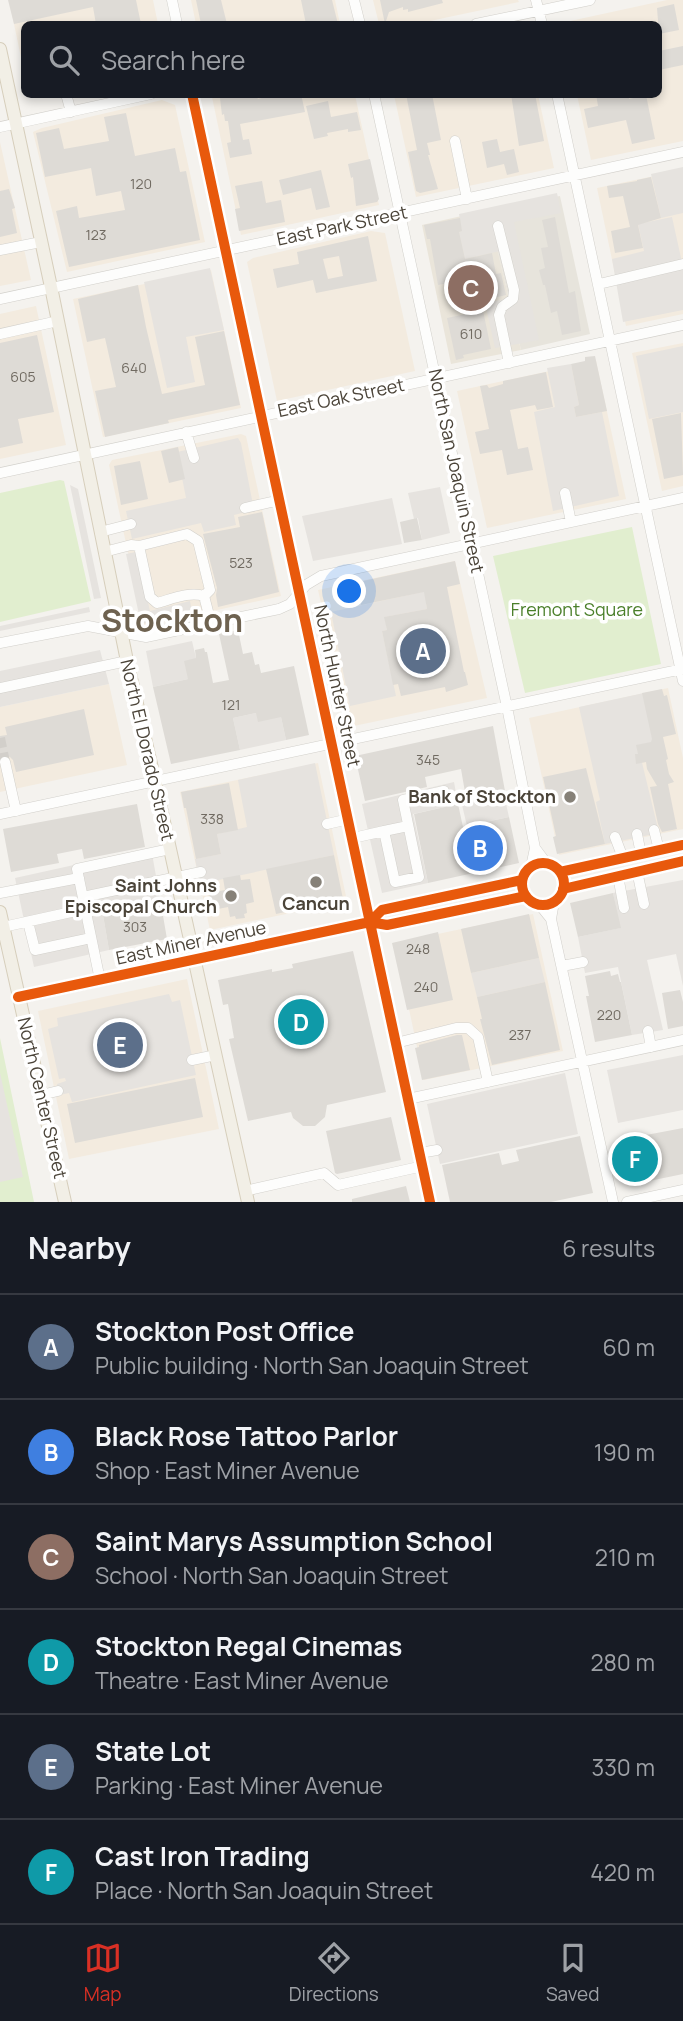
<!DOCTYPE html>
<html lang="en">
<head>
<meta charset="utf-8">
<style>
	:root { --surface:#171b24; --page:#242831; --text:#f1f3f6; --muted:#9ea1a6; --line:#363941; --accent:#d93025 }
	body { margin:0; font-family:Manrope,sans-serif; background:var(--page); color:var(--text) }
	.you { position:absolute; left:350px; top:592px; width:24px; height:24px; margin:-18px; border:5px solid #fff; border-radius:50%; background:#1a73e8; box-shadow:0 0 0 10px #1a73e833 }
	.badge { display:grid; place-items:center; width:46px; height:46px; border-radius:50%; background:var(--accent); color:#fff; font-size:23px; font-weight:700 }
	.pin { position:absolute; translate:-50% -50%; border:4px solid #fff; box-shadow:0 2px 7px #0006 }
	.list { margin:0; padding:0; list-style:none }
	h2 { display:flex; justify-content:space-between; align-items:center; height:91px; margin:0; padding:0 28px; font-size:30px }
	h2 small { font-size:23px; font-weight:400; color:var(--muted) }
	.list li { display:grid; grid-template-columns:46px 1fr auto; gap:21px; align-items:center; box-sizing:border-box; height:105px; padding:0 28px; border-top:2px solid var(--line) }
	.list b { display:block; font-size:26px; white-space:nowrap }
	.list p { margin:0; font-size:23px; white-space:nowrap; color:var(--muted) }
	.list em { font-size:23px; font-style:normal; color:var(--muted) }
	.icon { flex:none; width:38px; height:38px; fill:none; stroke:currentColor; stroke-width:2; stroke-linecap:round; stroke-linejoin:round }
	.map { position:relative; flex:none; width:683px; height:1202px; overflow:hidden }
	.search { position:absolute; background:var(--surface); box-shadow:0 4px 10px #0003; left:21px; right:21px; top:21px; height:77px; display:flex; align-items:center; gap:18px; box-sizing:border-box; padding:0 24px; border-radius:10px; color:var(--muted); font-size:26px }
	.sheet { height:721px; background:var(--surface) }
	nav { display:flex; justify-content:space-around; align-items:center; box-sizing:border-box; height:98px; border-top:2px solid var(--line); background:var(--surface); font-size:19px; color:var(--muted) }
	nav a { display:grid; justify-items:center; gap:4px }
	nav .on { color:var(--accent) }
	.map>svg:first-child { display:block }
	.residential { fill:#e7e4dc }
	.commercial { fill:#f3ebdf }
	.education { fill:#eae5da }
	.green { fill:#e1eecf }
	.parking { fill:#e6e3df }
	.building { fill:#dedbd6; fill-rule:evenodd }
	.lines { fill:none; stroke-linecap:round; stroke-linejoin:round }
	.minor-tunnel { stroke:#d2cfca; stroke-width:10; stroke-dasharray:10 5; stroke-linecap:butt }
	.minor-casing { stroke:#d2d0cb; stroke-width:11 }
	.major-casing { stroke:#d6cebb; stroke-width:14 }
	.minor { stroke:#fdfdfc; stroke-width:10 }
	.major { stroke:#f2efe6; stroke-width:12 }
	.cycleway-casing { stroke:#fff; stroke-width:15 }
	.cycleway { stroke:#e8590c; stroke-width:10 }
	.poi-dot { fill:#868178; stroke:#fff; stroke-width:2.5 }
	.labels { text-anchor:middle; stroke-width:7; stroke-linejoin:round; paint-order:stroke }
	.number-label { font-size:14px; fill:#706a61 }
	.street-label { font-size:18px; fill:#4b4439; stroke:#fff }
	.park-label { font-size:18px; fill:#4a7f2a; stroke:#fff }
	.poi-label { font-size:18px; font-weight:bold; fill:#4b4439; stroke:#fff; text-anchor:end }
	.town-label { font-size:32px; font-weight:bold; fill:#6e6250; stroke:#fff }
</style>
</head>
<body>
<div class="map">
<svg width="683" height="1202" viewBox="0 0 683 1202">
	<rect width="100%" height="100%" fill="#f4f2ee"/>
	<path class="residential" d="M560 196 590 334 521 350 488 210Z"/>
	<path class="commercial" d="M9 0H153L158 24H24V72Z
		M191 0H335L340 24H196Z
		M373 0H518L519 2 416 24H379Z
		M667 0H683V141L591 160 577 95 658 94V24H562L561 23Z
		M222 94 355 95 379 205 241 235 212 97Z
		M394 95H538L554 168 416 197Z
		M162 100 175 105 205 242 67 272 33 132 42 128Z
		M0 142 31 280 0 286Z
		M683 170V314L626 326 597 188Z
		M371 231 385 233 415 371 277 401 247 262 253 258Z
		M211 270 241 408 103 437 73 299Z
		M36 306 66 445 0 459V314Z
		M683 343V486L662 491 632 353Z
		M596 361 626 499 487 528 457 391Z
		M241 434 246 436 281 596 144 626 109 465 112 460Z
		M455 561 487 698 349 727 318 590Z
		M109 684 127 765 0 792V707Z
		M668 688 683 758V829L559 855 529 718Z
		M318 763 347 901 210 930 180 792Z
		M533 914 563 1051 424 1080 395 943Z
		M187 979 219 1129 69 1159 38 1011Z"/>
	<path class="education" d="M488 210 521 350 451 364 422 225Z"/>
	<path class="green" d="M60 480 64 481 91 601 0 622V493Z
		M632 527 661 664 525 693 493 556Z
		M0 1038 34 1202H0Z"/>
	<path class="parking" d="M683 167V213L661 218 651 174Z
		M557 193 561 213 514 222 539 340 495 348 485 303 511 298 500 251 465 259 459 232 462 231 459 214Z
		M672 217 683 267V310L623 322 612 259 644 251 638 224Z
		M210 268 224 330 186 337 195 382 167 388 144 282Z
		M683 346V412L649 419 636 356Z
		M571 364 579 405 574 407 576 417 602 412 619 496 553 511 534 412 555 407 547 368Z
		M238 438 241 443 254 510 234 515 236 525 204 532 201 523 132 539 126 511 186 498 177 452Z
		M70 485 78 489 101 598 94 599Z
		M440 487 450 533 422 540 418 518 414 519 408 493Z
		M392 498 402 544 313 561 302 516Z
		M136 552 150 611 190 601 192 612 141 624 126 554Z
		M445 587 426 604 427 609 385 617 387 630 382 631 396 696 350 706 331 612Z
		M89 607 90 612 0 631V626Z
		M192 641 196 658 188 679 153 687 146 651Z
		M100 650 109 684 0 707V671Z
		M644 693 653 742 638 746 659 833 605 844 596 802 600 800 579 707Z
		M256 713 281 717 286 740 240 750 233 718Z
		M315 763 334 855 200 884 195 859 221 854 217 834 247 827 238 780Z
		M454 782 458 804 413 814 428 883 382 893 362 804Z
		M504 795 509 817 467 826 462 805Z
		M151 848 161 904 103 915 109 950 34 967 15 878Z
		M683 880V986L676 954 647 960 663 1030 632 1035 618 967 585 973 578 937 620 928 613 893Z
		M539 958 545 982 477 997 471 973Z
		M169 994 172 1002 180 1000 196 1075 72 1102 69 1093 59 1095 57 1084 66 1081 65 1078 59 1079 48 1029 58 1026 57 1018Z
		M683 1055V1110L618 1123 607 1070Z
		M0 1073 23 1177 0 1182Z
		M565 1073 578 1134 440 1164 427 1104Z"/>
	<path class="building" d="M8 0H136L141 24H96L93 7 14 24Z
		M196 0H221L227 24H201Z
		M301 0H332L338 24H306Z
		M380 0H442L443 3 408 12V9L403 10V7L389 12 385 24Z
		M674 4 679 30 659 34 657 8Z
		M683 46V65L659 70V51Z
		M242 94H255L258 99 276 94H301L305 112 240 124 243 140 249 139 252 154 230 158 227 143 231 142 228 121H225L224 114 222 115 220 98 224 94 235 96Z
		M406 94H432L441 140 427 143 430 155H428L438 189 420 193 416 191 408 152 417 150Z
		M511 94H535L544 141 519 146Z
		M596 94H628L629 99 646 95 655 139 632 144 626 120 588 128 584 109 598 106Z
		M328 101 331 117 357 112 361 130 348 132V129L327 133 328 136 314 139 306 106Z
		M126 113 135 156 175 148 180 172 186 171 200 240 69 267 56 211 77 206 79 218 125 210 121 191 96 196 91 168 45 177 36 133 59 128 64 149 109 141 104 117Z
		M497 139 500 152 514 149 519 172 507 175 504 164 487 168 482 142Z
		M370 159 379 199 377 202 356 206 353 177 351 178 348 164Z
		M321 170 330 207 316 210 311 188 283 195 279 180Z
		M651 177 661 218 638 225 643 248 615 253 611 231 630 227 623 196 609 198 607 186 637 181V180Z
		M262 181 266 203 281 200 285 222 239 231 235 209 240 208 235 186Z
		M9 189 15 208 12 209 17 233 0 237V191Z
		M555 217 569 293 575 291 581 331 562 335 557 311 551 313 545 285H543L539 270 545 268 541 248 548 247 542 220Z
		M460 218 462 231 459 232 465 259 492 253 496 274 501 273 506 295 481 301 491 349 463 355 464 358 456 360 447 318 471 313 464 280 438 285 430 239H427L424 225Z
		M368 236 377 281 316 293 313 280 277 288 273 269 299 264 297 252ZM339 256 343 276 328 279 323 259Z
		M138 285 146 327 162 394 205 385 195 337 224 331 240 405 168 420 169 423 105 437 95 391 116 387 105 338 87 342 78 299Z
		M37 335 54 412 18 419 23 443 0 448V343Z
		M595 356 607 411 576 417 574 407 579 405 571 364 585 361V357Z
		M546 372 553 407 537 410 535 405 510 410 518 449 528 447 533 470 507 475 502 450 480 454 475 432 489 429 480 386 487 385 489 388 503 384V381Z
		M681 413 683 475 664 479 652 419Z
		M178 447 185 479 169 483 161 451Z
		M140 461 148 499 121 505 114 466Z
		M262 512 279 592 218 607 216 595 217 588 203 534 240 527 238 517Z
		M417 518 422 540 404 543 400 522Z
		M455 561 460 584 447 587 464 672H465L468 685 446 692 445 687 401 696 398 684 393 685 382 631 387 630 384 617 427 609 424 592 361 605 359 594 366 593 363 581Z
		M238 630 243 654 252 652 255 665 259 664 261 673 294 666 309 735 286 740 281 717 258 722 256 713 233 718 240 750 171 764 153 687 188 679 184 661 196 658 195 650 204 648 205 652H207L213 683 229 680 219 634Z
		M662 689 664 696 667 695 676 734 663 737 668 759 666 760 669 774 674 782 668 784 677 829 662 832 658 824 650 787 657 786 647 769 646 762 636 764 635 754H638L636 745 651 742 652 739 642 693Z
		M84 709 94 755 16 772 13 760 10 757 4 755 0 757V736L7 735 5 727Z
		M493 726 505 791 466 798 461 769 425 777 427 787 365 801 355 756Z
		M586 768 605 844 557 854 553 837 556 836 543 777Z
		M229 783 238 830 217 834 221 854 196 859 186 808H184L181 792Z
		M137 804 145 847 84 859 82 849 57 854 59 863 11 872 3 829Z
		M458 804 463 827 509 817 519 863 428 883 414 814Z
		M334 855 343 899 276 914 266 869Z
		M240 875 241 880 250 879 254 902 246 904 247 913 244 914 245 918 236 919 235 916 230 917 228 907 213 910 212 906 208 907 207 899 210 898 209 893 225 890 223 878Z
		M613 893 621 928 578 937 570 903Z
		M161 904 167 939 109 950 103 915Z
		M529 914 539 958 471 973 461 929Z
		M438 932 453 1000 407 1010 392 943Z
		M353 951 386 1092 327 1105 325 1117 315 1126H303L293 1118 291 1112 248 1121 229 1039 234 1038 228 1004 223 1005 218 980 272 969V972L293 968 292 964Z
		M610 971 611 976 618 974 620 982H621L632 1035 595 1042 586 996H589L585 976Z
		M545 982 560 1050 492 1065 480 1019H482L477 997Z
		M680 990 683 1002V1026L668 1029 662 993Z
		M457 1035H462L470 1070 422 1080 415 1048 419 1047V1045Z
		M195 1078 203 1117 75 1143 67 1104Z
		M391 1117 401 1160 337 1174 335 1173 326 1131Z
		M683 1128V1174L630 1185 620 1140Z
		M580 1136 593 1193 551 1202H450L442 1165 499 1153 502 1165 519 1161 516 1150Z
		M406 1186 410 1202H352V1199Z"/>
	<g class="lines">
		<path class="minor-tunnel" d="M0 738 5 762"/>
		<g class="minor-casing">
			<path id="minor" d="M172 0 177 24
				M354 0 360 24
				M536 0 542 24
				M476 24 590 0
				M66 94 71 112
				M192 94 430 1202
				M374 94 507 707 535 848 531 867
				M557 94 683 681
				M0 127 151 94
				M455 141 467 199
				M498 226 514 290 513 299 502 307 499 315 509 363
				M0 250 41 242
				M599 284 683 264
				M0 299 683 152
				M0 334 58 321
				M186 432 194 458
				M0 473 683 325
				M565 493 571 522
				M245 508 280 500
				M100 532 131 524
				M139 546 187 534 198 541 210 590 204 596
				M104 552 131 545 139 546 150 597 157 603C172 599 190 591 204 596L211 623
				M0 643 88 626 146 637 279 609 290 604 306 585 321 576 683 498
				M0 688 127 661
				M5 762 16 811
				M0 814 683 669
				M327 824 349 819
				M654 830 659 850
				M384 831 408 826
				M637 834 641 854
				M615 837 623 858
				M353 838 384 831 395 882 419 877 403 800 444 791
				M535 848 547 864
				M637 871 644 904
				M618 876 624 908
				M0 893 79 878
				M83 897 201 872
				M554 902 551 919 613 1202
				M539 904 551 919
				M28 922 35 950 91 938
				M3 927 85 909
				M562 966 583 962
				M100 980 77 869 170 849
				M648 1031 651 1047
				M396 1043 456 1028H468L478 1037 488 1082
				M192 1060 216 1055
				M41 1095 58 1091
				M408 1099 683 1040
				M420 1153 437 1150
				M245 1191 324 1173 338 1185 423 1166
				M627 1202 683 1190"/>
		</g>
		<g class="major-casing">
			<path id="major" d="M0 49 51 287 127 661 155 781 248 1202
				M522 884a21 21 0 1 1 42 0a21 21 0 1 1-42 0Z
				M560 872 683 845
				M563 889 683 861
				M0 912 65 1202
				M370 922 382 910 522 880
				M18 997 370 922 387 925 526 896"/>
		</g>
		<use href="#minor" class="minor"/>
		<use href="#major" class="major"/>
		<g class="cycleway-casing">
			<path id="cycleway" d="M192 94 430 1202
				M522 884a21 21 0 1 1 42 0a21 21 0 1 1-42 0Z
				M560 872 683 845
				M563 889 683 861
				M370 922 382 910 522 880
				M18 997 370 922 387 925 526 896"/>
		</g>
		<use href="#cycleway" class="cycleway"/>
	</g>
	<g class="poi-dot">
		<circle cx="570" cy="797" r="7"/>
		<circle cx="316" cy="882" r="7"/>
		<circle cx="231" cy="896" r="7"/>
	</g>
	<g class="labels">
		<g class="number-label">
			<text x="141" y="189">120</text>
			<text x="96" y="240">123</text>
			<text x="471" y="339">610</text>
			<text x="134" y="373">640</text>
			<text x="23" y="382">605</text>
			<text x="241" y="568">523</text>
			<text x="231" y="710">121</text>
			<text x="428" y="765">345</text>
			<text x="212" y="824">338</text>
			<text x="135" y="932">303</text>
			<text x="418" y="954">248</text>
			<text x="426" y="992">240</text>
			<text x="609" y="1020">220</text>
			<text x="520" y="1040">237</text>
		</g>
		<g class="street-label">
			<text transform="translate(342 226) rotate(-12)" y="6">East Park Street</text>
			<text transform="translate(341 398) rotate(-12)" y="6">East Oak Street</text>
			<text transform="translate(456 471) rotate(78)" y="6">North San Joaquin Street</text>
			<text transform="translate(337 686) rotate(78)" y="6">North Hunter Street</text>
			<text transform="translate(147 750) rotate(77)" y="6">North El Dorado Street</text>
			<text transform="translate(191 943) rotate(-12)" y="6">East Miner Avenue</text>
			<text transform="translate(42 1098) rotate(77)" y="6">North Center Street</text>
		</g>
		<g class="park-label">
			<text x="577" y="616">Fremont Square</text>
		</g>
		<g class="poi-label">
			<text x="556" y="803">Bank of Stockton</text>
			<text x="217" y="892">Saint Johns<tspan x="217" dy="21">Episcopal Church</tspan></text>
			<text x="316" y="910" text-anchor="middle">Cancun</text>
		</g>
		<g class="town-label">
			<text x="172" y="632">Stockton</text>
		</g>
	</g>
</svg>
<div class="you"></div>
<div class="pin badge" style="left:423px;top:651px;background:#5c6f8a">A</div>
<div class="pin badge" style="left:480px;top:848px;background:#3f7fe0">B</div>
<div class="pin badge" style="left:471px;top:288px;background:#8d6e63">C</div>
<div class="pin badge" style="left:301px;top:1022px;background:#0f9aa8">D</div>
<div class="pin badge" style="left:120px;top:1045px;background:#5c6f8a">E</div>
<div class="pin badge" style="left:635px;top:1159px;background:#0f9aa8">F</div>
<div class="search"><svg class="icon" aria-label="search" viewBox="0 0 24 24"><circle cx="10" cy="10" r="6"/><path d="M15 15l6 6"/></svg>Search here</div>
</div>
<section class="sheet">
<h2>Nearby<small>6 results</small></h2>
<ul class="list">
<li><span class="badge" style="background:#5c6f8a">A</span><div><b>Stockton Post Office</b><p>Public building · North San Joaquin Street</p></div><em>60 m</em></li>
<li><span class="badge" style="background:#3f7fe0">B</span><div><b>Black Rose Tattoo Parlor</b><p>Shop · East Miner Avenue</p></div><em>190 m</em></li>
<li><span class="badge" style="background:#8d6e63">C</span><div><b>Saint Marys Assumption School</b><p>School · North San Joaquin Street</p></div><em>210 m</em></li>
<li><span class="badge" style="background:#0f9aa8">D</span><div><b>Stockton Regal Cinemas</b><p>Theatre · East Miner Avenue</p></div><em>280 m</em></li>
<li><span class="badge" style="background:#5c6f8a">E</span><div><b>State Lot</b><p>Parking · East Miner Avenue</p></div><em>330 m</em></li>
<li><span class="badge" style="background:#0f9aa8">F</span><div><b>Cast Iron Trading</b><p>Place · North San Joaquin Street</p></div><em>420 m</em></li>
</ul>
</section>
<nav>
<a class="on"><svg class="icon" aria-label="map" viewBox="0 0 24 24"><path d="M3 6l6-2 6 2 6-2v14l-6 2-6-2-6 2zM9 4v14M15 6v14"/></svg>Map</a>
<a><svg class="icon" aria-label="directions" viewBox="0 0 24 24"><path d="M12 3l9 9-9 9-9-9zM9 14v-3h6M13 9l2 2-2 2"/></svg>Directions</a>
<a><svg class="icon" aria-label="saved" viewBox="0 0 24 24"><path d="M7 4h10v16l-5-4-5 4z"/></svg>Saved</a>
</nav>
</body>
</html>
